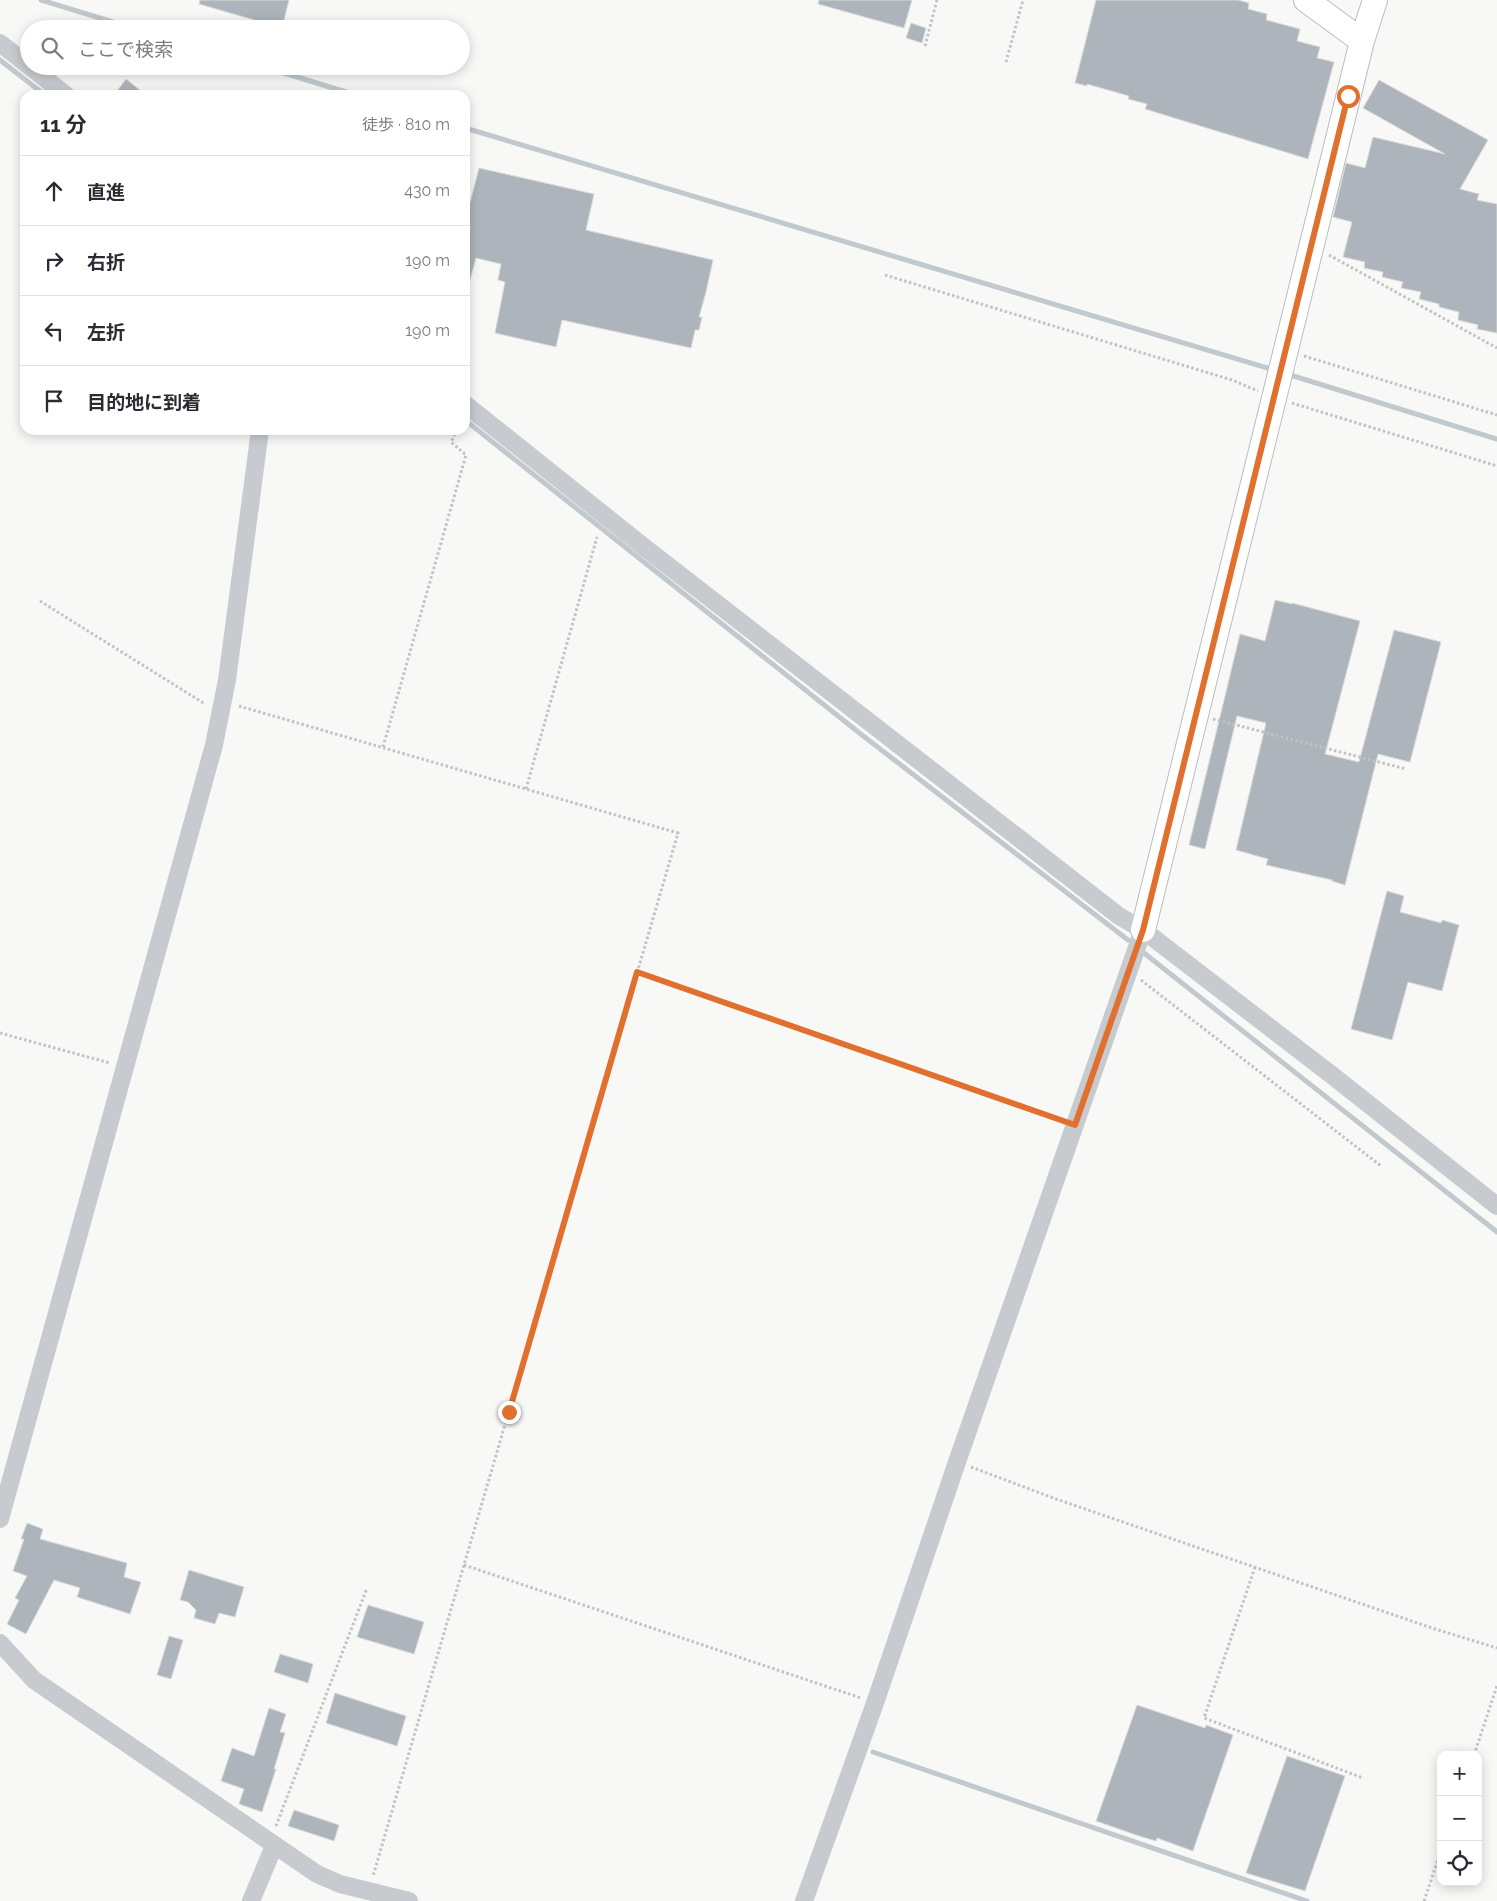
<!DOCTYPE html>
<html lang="ja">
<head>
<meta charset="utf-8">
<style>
	:root { --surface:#fff; --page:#f7f7f7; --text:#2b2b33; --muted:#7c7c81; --line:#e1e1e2 }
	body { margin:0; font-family:Raleway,"Noto Sans JP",sans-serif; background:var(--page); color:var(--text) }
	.controls { position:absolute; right:15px; bottom:15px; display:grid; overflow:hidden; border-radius:10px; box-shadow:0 2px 12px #0003 }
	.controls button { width:45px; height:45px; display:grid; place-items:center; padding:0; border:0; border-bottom:1px solid var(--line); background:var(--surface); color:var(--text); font:25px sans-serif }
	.stop { position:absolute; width:15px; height:15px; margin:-11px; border:4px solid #e1702e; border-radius:50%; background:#fff }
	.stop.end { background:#e1702e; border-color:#fff; box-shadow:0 1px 5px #0008 }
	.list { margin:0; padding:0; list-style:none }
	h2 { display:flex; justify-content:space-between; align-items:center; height:65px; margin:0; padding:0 20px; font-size:21px }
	h2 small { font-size:16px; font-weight:400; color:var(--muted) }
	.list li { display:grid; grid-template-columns:32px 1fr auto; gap:15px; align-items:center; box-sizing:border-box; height:70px; padding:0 20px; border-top:1px solid var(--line) }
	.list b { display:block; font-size:19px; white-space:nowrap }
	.list em { font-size:16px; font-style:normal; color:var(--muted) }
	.icon { flex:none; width:28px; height:28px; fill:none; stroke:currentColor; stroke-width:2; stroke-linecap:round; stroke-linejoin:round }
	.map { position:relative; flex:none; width:1497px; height:1901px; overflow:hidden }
	.search { position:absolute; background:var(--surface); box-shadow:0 2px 12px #0003; left:20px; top:20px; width:450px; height:55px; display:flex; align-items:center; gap:12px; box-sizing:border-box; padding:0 18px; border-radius:28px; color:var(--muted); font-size:19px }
	.panel { position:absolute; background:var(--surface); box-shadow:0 2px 12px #0003; left:20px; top:90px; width:450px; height:345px; border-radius:15px }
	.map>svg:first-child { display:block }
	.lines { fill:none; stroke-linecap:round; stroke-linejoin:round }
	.stream { stroke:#c1c9cf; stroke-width:5 }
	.building { fill:#adb4bb; stroke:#dadbd8 }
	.secondary-casing { stroke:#b9bdc2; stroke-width:26 }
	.path { stroke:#c1c2c5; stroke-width:3; stroke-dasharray:2.5 2.5; stroke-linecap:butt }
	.street { stroke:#c7cace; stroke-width:18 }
	.secondary { stroke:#fff; stroke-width:24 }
	.route { stroke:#e1702e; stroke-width:6 }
</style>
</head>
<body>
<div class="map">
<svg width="1497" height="1901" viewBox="0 0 1497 1901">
	<rect width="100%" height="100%" fill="#f8f9f6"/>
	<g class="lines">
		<path class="stream" d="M41 0 136 29
			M0 60 45 95
			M261 66 356 95
			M465 128 1274 370
			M1287 374 1497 439
			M465 420 862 735 1128 940
			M1144 953 1497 1232
			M873 1752 1307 1901"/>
	</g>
	<path class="building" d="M200 0H289L282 28 199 4Z
		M819 0H912L904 28 818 4Z
		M1096 0H1238L1249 3 1248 9 1267 14 1266 20 1300 29 1297 41 1320 47 1317 58 1334 62 1308 159 1145 109 1147 104 1128 99 1129 96 1087 84V86L1075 83Z
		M911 23 926 28 922 43 906 38Z
		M126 79 146 95H114Z
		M1379 80 1488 140 1460 189 1479 194 1477 200 1497 204V333L1477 329 1478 325 1458 320 1459 312 1439 307V304L1419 299 1421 292 1401 288 1403 282 1382 277 1383 272 1364 268 1365 262 1343 257 1352 222 1333 217 1346 163 1365 168 1373 137 1445 154 1363 108Z
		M479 168 594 194 586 230 713 260 706 292 699 317H702L699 330H695L691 348 562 320 556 347 495 333 505 282 498 280 501 264 476 258 469 284H465V222Z
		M1275 600 1292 604V603L1360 621 1325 754 1359 762 1394 630 1441 642 1410 762 1378 754 1345 885 1332 881V880L1266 865 1268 859 1236 850 1266 723 1237 716 1205 849 1189 845 1240 634 1265 641Z
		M1387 891 1404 896 1400 912 1441 923 1442 920 1459 925 1442 991 1408 982 1392 1040 1351 1029Z
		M27 1523 43 1529 40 1539 127 1563 124 1577 141 1582 130 1614 77 1597 80 1588 54 1580 26 1634 7 1624 19 1600 15 1598 27 1576 13 1571 24 1539H21Z
		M189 1570 244 1587 235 1617 219 1613 215 1624 194 1618 196 1610 188 1602 180 1600Z
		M368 1605 424 1622 414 1654 357 1637Z
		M169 1636 183 1640 171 1679 157 1675Z
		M280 1654 313 1664 308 1683 274 1672Z
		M335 1693 406 1716 397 1746 326 1723Z
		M1137 1705 1205 1728 1206 1725 1233 1735 1193 1851 1157 1838 1156 1841 1139 1836 1096 1821Z
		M269 1708 286 1714 280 1732 285 1733 274 1769H276L262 1812 239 1804 244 1789 221 1781 232 1748 254 1756Z
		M1287 1756 1345 1776 1305 1891 1246 1873Z
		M294 1810 339 1825 334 1841 288 1826Z"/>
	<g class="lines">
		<g class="secondary-casing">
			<path id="secondary" d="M1362 41 1375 0
				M1143 930 1362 41 1306 0"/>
		</g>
		<path class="path" d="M925 46 937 0
			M1006 62 1023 0
			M1329 255 1497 348
			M885 275 1232 380 1258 391
			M1304 356 1497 415
			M1292 403 1497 466
			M40 601 205 704
			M239 706 678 833 373 1876
			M1213 719 1406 769
			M383 747 466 455 451 442 457 430
			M526 789 597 537
			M637 972 1059 1120
			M1141 980 1381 1166
			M0 1033 110 1063
			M971 1467 1056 1499 1432 1628 1497 1648
			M464 1565 861 1698
			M1255 1567 1204 1718 1363 1778
			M1474 1755 1497 1686
			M276 1826 367 1588
			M1424 1901 1441 1851"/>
		<path class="street" d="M0 43 29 66
			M29 66 66 95
			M465 404 644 547 1119 916 1143 930 1333 1076 1497 1206
			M0 1519 214 745 227 680 260 430
			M0 1643 34 1680 317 1874 340 1884 409 1901
			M251 1901 274 1846
			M804 1901 875 1703 957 1462 1143 930"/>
		<use href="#secondary" class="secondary"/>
	</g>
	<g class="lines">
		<path class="route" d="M509 1412 637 972 1075 1125 1143 930 1348 96"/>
	</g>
</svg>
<div class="controls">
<button>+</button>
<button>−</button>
<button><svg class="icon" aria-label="locate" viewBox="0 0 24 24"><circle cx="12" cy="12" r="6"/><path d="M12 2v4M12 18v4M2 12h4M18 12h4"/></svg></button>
</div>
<div class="stop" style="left:1348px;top:96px"></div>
<div class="stop end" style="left:509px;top:1412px"></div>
<div class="search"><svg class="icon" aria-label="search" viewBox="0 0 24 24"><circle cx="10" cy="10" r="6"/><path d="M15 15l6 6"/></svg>ここで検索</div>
<section class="panel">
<h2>11 分<small>徒歩 · 810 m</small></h2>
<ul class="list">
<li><svg class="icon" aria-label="ahead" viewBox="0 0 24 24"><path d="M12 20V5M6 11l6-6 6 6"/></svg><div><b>直進</b></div><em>430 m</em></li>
<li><svg class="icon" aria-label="right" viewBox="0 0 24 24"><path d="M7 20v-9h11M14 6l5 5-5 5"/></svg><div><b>右折</b></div><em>190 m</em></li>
<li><svg class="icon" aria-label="left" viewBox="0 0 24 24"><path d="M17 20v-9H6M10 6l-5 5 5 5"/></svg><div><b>左折</b></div><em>190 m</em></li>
<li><svg class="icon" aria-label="arrive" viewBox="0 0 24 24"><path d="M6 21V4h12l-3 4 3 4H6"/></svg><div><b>目的地に到着</b></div></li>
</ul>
</section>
</div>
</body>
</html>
